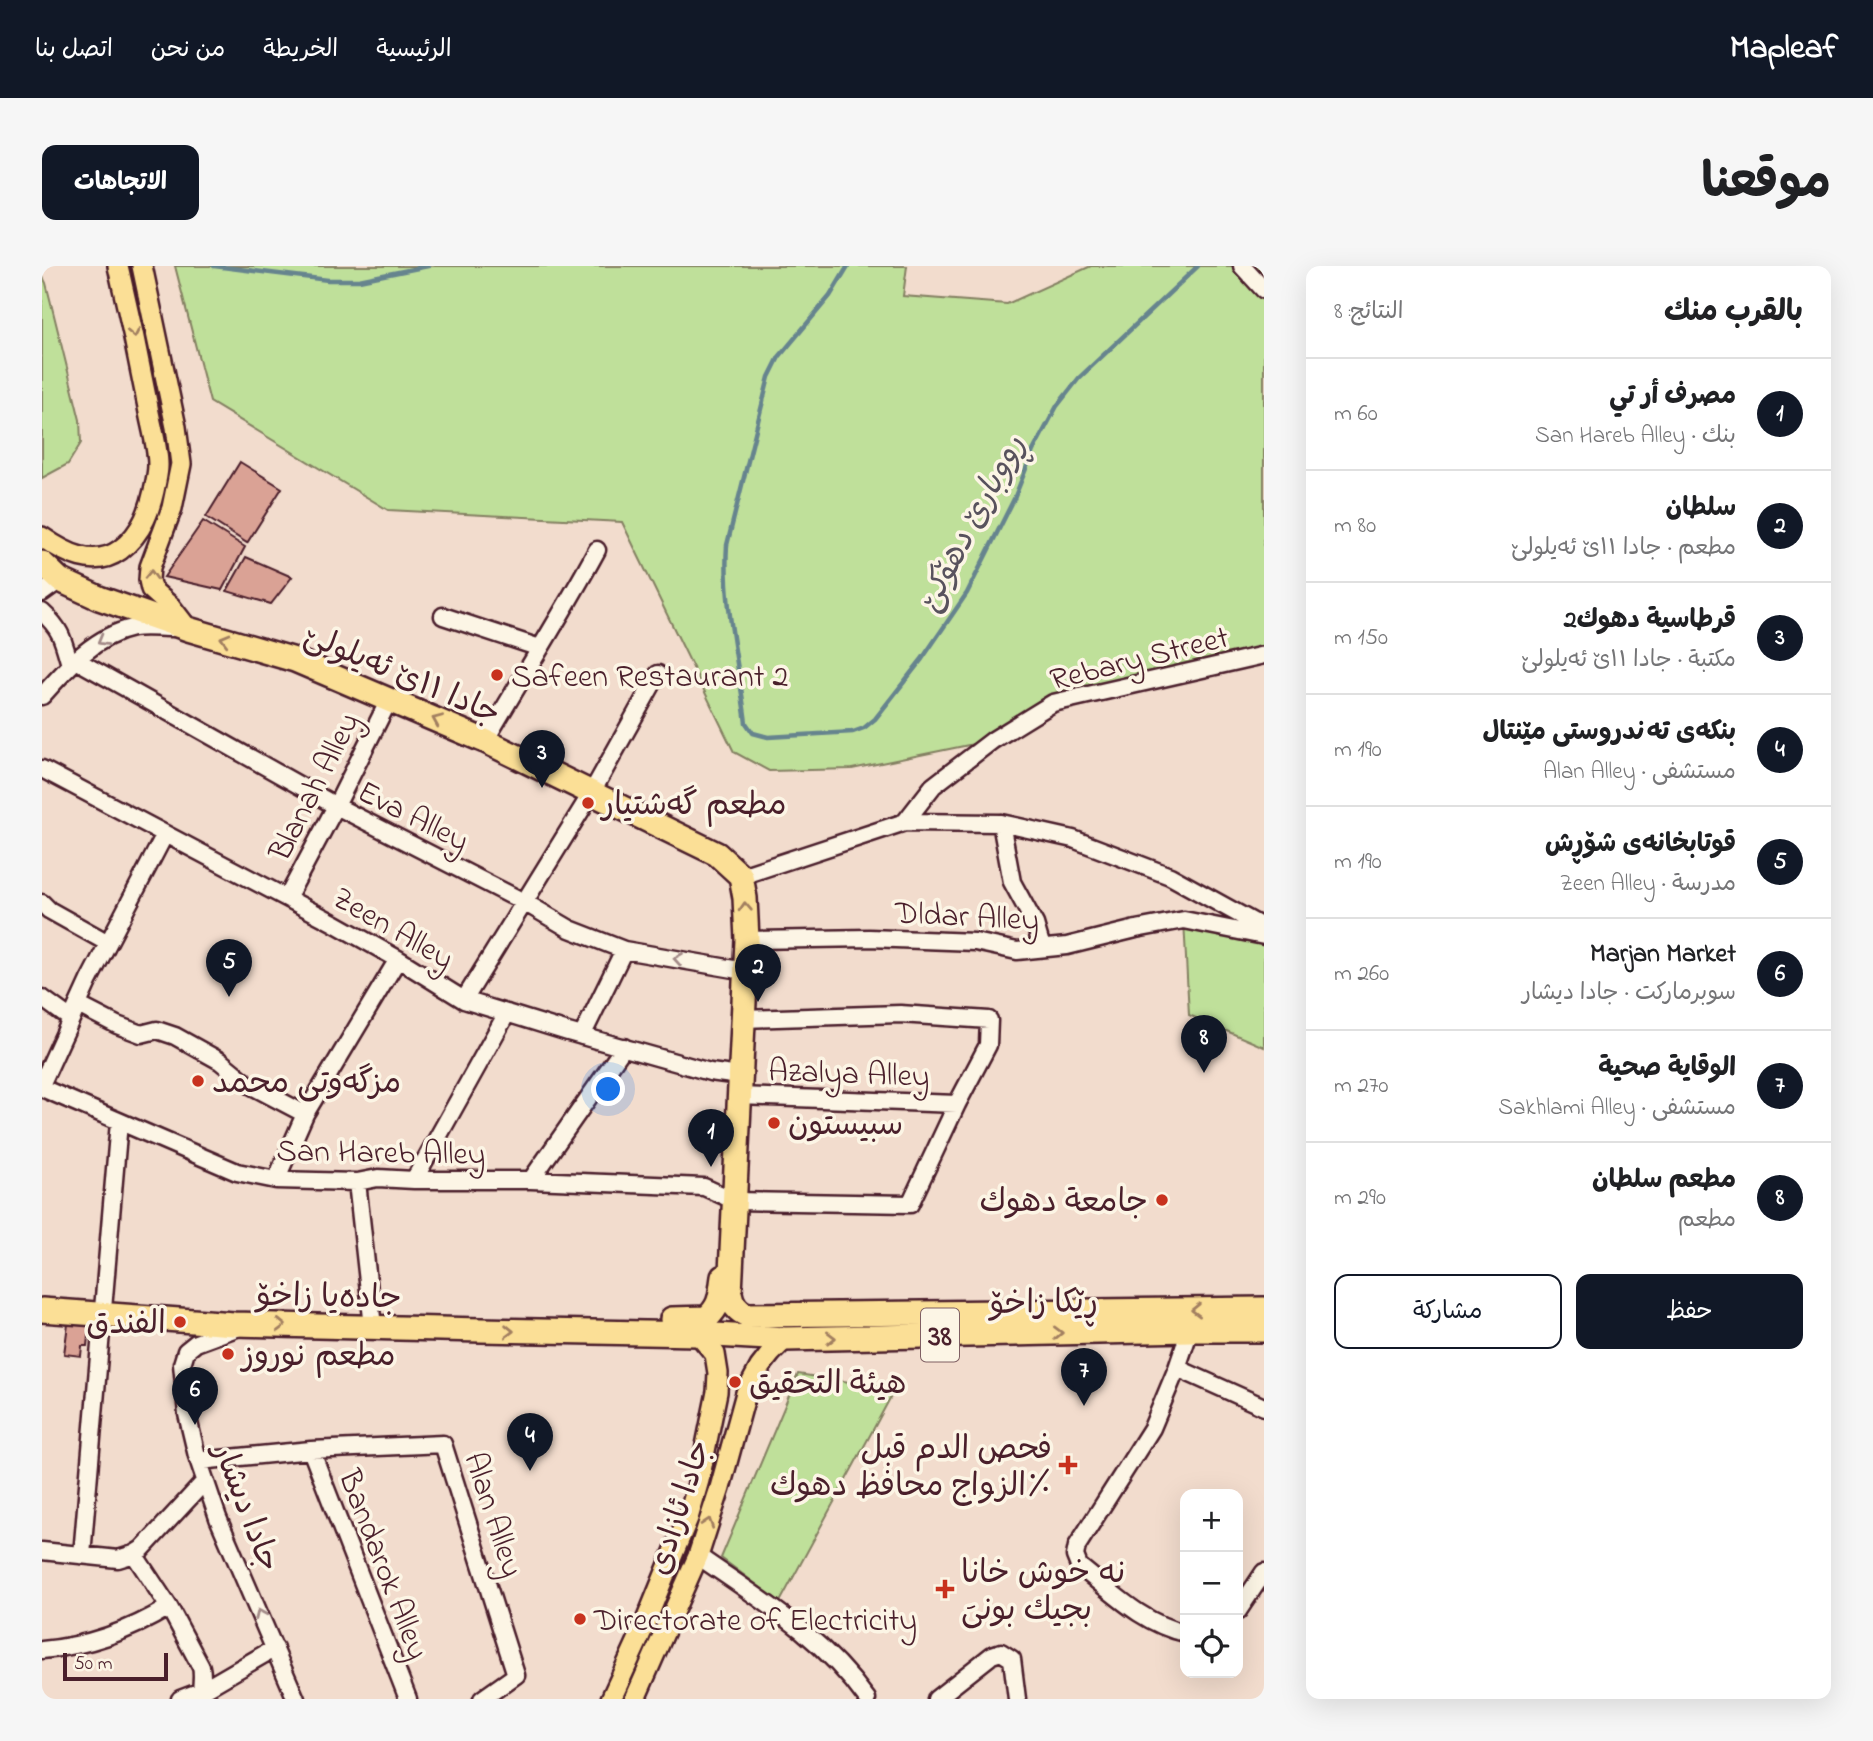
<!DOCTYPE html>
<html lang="ar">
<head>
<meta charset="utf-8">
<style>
	:root { --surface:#fff; --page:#f6f6f6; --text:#202124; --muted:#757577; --line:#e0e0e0; --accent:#111827 }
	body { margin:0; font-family:"Indie Flower","Playpen Sans Arabic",sans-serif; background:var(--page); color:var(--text); direction:rtl }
	.controls { position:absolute; right:21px; bottom:21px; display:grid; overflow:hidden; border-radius:14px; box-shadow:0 7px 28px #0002 }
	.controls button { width:63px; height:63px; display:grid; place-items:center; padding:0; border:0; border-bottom:2px solid var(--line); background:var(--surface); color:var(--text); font:35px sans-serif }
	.scale { position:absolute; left:21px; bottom:18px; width:105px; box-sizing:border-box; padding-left:7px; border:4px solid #4a1f2b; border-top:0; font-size:19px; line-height:24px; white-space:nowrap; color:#4a1f2b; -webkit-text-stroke:5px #fcf5e5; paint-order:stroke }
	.you { position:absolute; left:567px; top:824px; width:24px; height:24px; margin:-18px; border:5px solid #fff; border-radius:50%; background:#1a73e8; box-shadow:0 0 0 10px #1a73e833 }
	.badge { display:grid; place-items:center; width:46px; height:46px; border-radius:50%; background:var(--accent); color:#fff; font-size:23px; font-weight:700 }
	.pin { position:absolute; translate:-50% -58px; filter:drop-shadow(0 2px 4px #0008) }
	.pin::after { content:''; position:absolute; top:37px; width:24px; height:21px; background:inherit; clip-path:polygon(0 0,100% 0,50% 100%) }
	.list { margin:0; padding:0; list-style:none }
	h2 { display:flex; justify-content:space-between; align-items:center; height:91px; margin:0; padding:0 28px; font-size:30px }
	h2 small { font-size:23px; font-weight:400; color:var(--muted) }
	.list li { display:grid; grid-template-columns:46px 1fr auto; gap:21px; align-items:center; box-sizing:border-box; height:112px; padding:0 28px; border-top:2px solid var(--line) }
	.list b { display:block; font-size:26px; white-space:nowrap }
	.list p { margin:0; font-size:23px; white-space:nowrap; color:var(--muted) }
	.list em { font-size:23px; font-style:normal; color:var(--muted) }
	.actions { display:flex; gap:14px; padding:21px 28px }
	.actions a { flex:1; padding:16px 0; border:2px solid var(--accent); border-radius:14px; text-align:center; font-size:24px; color:var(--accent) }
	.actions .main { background:var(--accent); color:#fff }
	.icon { flex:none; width:38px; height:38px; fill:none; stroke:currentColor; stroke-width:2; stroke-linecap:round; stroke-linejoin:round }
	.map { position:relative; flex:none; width:1222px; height:1433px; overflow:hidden; direction:ltr; border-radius:14px }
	header { display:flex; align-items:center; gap:42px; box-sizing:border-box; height:98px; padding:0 35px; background:var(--accent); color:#fff }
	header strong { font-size:33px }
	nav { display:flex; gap:38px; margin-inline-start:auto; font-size:24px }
	.intro { display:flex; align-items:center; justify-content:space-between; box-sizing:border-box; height:168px; padding:0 42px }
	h1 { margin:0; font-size:49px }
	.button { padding:18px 32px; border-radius:14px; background:var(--accent); color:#fff; font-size:24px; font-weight:700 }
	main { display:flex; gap:42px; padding:0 42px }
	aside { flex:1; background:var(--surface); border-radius:14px; box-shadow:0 7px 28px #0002 }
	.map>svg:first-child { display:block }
	.green { fill:#bfe09a; stroke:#848062; stroke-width:2 }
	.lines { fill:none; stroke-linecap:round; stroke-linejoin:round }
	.stream { stroke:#66848e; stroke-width:4.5 }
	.building { fill:#daa295; stroke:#4a1f2b; stroke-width:2 }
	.minor-casing { stroke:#4a1f2b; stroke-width:21 }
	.major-casing { stroke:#4a1f2b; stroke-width:24 }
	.highway-casing { stroke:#4a1f2b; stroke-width:28 }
	.minor { stroke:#fcf5e5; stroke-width:16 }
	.major { stroke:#fbdf96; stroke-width:19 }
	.highway { stroke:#fbdf96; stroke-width:23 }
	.oneway { stroke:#a27f60 }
	.oneway2 { stroke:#a38a88 }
	.poi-dot { fill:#c8321e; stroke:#fcf5e5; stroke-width:2.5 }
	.labels { text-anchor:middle; stroke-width:7; stroke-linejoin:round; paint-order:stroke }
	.shield { fill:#fcf5e5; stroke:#7f5f63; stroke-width:2 }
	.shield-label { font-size:30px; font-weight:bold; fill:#4a1f2b }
	.street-label { font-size:32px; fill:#4a1f2b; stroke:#fcf5e5 }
	.poi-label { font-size:32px; fill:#4a1f2b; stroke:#fcf5e5; text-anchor:start }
	.water-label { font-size:33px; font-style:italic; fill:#58525d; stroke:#fcf5e5 }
</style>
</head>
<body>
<header>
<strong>Mapleaf</strong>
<nav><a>الرئيسية</a><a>الخريطة</a><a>من نحن</a><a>اتصل بنا</a></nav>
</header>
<div class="intro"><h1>موقعنا</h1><a class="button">الاتجاهات</a></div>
<main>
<aside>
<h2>بالقرب منك<small>النتائج: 8</small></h2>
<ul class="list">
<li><span class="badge">1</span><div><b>مصرف أر تي</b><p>بنك · San Hareb Alley</p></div><em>60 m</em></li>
<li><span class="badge">2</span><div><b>سلطان</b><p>مطعم · جادا ١١ێ ئه‌یلولێ</p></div><em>80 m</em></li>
<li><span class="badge">3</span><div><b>قرطاسية دهوك2</b><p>مكتبة · جادا ١١ێ ئه‌یلولێ</p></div><em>150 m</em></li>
<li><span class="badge">4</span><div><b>بنکەی تەندروستی مێنتال</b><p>مستشفى · Alan Alley</p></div><em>190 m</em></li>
<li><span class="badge">5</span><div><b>قوتابخانەی شۆڕش</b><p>مدرسة · Zeen Alley</p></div><em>190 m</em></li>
<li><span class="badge">6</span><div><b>Marjan Market</b><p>سوبرماركت · جادا دیشار</p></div><em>260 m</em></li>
<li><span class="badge">7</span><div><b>الوقایة صحیة</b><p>مستشفى · Sakhlami Alley</p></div><em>270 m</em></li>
<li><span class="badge">8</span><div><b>مطعم سلطان</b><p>مطعم</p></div><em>290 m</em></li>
</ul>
<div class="actions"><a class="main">حفظ</a><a>مشاركة</a></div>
</aside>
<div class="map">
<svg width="1222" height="1433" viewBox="0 0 1222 1433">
	<rect width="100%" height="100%" fill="#f2dccd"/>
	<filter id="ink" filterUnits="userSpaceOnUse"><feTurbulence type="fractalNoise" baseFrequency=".0143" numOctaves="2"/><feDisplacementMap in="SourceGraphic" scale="14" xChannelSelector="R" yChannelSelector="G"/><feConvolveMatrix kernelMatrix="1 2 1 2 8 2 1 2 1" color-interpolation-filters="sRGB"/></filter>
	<g filter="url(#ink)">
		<path class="green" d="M133 0H865L861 30 965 38 1049 0H1222V389L1011 437 951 474 810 503 727 505 692 486 580 256 346 244 168 136Z
			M0 9 4 17 38 154 39 177 26 198 0 212Z
			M1142 654 1222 670V781L1147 749Z
			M756 1108 853 1123 738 1336 679 1292Z"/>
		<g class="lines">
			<path class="stream" d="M172 0 286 14H317L386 0
				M806 0 788 30 737 91 727 111 685 279C681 336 697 399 704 457L711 467 726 471 811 466 822 462 833 453 880 393 925 327 972 233 991 185 1015 140 1037 112 1156 0"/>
		</g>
		<path class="building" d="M198 196 240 222 205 277 164 251Z
			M161 255 203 281 180 324 122 311Z
			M204 291 250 311 229 338 185 325Z
			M26 1058 47 1060 45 1080H40L39 1090 22 1088Z"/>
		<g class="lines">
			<g class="minor-casing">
				<path id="minor" d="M1200 0 1222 24
					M0 327 18 314
					M0 346C20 364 21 374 28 399
					M401 350 498 382
					M34 394 294 540 482 636 528 663 582 684 703 705
					M0 430C25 402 52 370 91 362 103 360 117 362 129 362
					M443 475C480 411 520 349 555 284
					M0 503 292 657 356 693 422 734 526 766 668 806 698 810
					M863 556 959 557 1031 573 1128 610 1222 662
					M959 557 970 616 993 658 1000 682
					M699 610 863 556 891 520 951 474 1011 437 1222 389
					M245 632 294 540 347 434
					M0 637 7 644 66 677
					M705 674 827 672 933 676 975 685 1025 680 1094 663 1142 654 1222 670
					M0 732 29 753
					M422 734 549 528 616 408
					M36 739 75 759 99 768 115 764 133 770 178 795 206 818 263 848
					M540 770 582 684
					M0 817 47 714 123 568
					M0 822 195 906 234 914 315 916 336 912 372 914H489L662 921 693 935 868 938 915 838 946 779 947 754 858 748 701 753
					M697 830 915 838
					M234 914 263 848 356 693
					M372 914 465 747
					M489 914 582 781
					M315 916 331 1061
					M200 1060 154 1077 144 1085 140 1098 145 1148 155 1190 176 1252 254 1433
					M1135 1102 1222 1141
					M269 1184 366 1433
					M157 1195 269 1184 401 1178 474 1409 440 1433
					M0 1285 76 1293 92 1288 100 1283 163 1215
					M92 1288 127 1341 159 1401C162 1412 157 1422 161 1433
					M40 1289 77 856
					M656 1290C719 1334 779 1369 825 1433
					M1196 1345 1222 1306
					M1143 1367C1101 1358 1070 1326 1037 1300L1033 1290 1035 1280 1110 1162 1135 1102 1148 1064
					M0 1384C46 1380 88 1365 127 1341
					M138 1433 159 1425 233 1382
					M894 1433 950 1389 959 1386 970 1393 975 1433"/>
			</g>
			<g class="major-casing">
				<path id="major" d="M100 0 134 161 139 198 130 242 108 301 107 314 109 323 129 341 146 363
					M0 271C23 287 52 303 78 284 101 267 109 242 114 215 115 210 116 204 116 199 116 181 109 159 106 141 97 94 87 47 76 0
					M569 1433 597 1372 634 1281 646 1252 657 1214 675 1126 676 1107 673 1088 656 1068
					M593 1433 656 1290 678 1222 704 1127 718 1101 729 1087 743 1073"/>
			</g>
			<g class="highway-casing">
				<path id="highway" d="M0 297 18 314 57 332 146 363 253 394 443 475 675 588 699 610 703 632 705 674 688 1027C690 1038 695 1045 705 1049L1222 1043
					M0 1044 192 1058 439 1064 656 1068 743 1073 1148 1064H1222
					M630 1053 665 1052C680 1038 678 1029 681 1011"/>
			</g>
			<use href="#minor" class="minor"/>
			<use href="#major" class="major"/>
			<use href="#highway" class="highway"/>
		</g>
		<defs><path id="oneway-chevron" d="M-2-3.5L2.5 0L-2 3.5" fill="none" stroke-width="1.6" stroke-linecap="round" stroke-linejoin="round" transform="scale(1.75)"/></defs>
		<g class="oneway">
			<use href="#oneway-chevron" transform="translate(92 67) rotate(79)"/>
			<use href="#oneway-chevron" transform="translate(109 309) rotate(-88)"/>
			<use href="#oneway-chevron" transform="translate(183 373) rotate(-165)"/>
			<use href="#oneway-chevron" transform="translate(395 454) rotate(-157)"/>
			<use href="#oneway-chevron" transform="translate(703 641) rotate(-93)"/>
			<use href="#oneway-chevron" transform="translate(1154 1044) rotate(179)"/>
			<use href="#oneway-chevron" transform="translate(239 1059) rotate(1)"/>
			<use href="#oneway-chevron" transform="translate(467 1065) rotate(1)"/>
			<use href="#oneway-chevron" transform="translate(1016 1067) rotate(-1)"/>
			<use href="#oneway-chevron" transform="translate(789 1072) rotate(-1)"/>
			<use href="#oneway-chevron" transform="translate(666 1257) rotate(-72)"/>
		</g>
		<g class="oneway2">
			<use href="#oneway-chevron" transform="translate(60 375) rotate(150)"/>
			<use href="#oneway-chevron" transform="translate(636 693) rotate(-170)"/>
			<use href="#oneway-chevron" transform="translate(218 1348) rotate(-114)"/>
		</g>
	</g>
	<g class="poi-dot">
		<circle cx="455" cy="409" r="7"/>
		<circle cx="546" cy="537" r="7"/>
		<circle cx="156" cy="815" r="7"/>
		<circle cx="732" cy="857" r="7"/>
		<circle cx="1120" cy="934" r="7"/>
		<circle cx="138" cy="1056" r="7"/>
		<circle cx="186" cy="1088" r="7"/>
		<circle cx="693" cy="1116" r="7"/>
		<path d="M1022.5 1188.5h7v7h7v7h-7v7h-7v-7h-7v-7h7z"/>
		<path d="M899.5 1312.5h7v7h7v7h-7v7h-7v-7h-7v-7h7z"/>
		<circle cx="538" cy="1353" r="7"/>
	</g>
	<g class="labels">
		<rect class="shield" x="879" y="1042.5" width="38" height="53" rx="5"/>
		<g class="shield-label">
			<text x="898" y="1079">38</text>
		</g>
		<g class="street-label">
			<text transform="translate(1097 391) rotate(-14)" y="11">Rebary Street</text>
			<text transform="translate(361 407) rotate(23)" y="11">جادا ١١ێ ئه‌یلولێ</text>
			<text transform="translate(271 520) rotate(-63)" y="11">Blanah Alley</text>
			<text transform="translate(372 549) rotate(27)" y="11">Eva Alley</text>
			<text transform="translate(925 649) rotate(3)" y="11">Dldar Alley</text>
			<text transform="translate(352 661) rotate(30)" y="11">Zeen Alley</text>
			<text transform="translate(807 806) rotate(2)" y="11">Azalya Alley</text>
			<text transform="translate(339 885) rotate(1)" y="11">San Hareb Alley</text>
			<text transform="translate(287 1029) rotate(1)" y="11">جادەیا زاخۆ</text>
			<text transform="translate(1002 1035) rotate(-1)" y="11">ڕێکا زاخۆ</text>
			<text transform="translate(206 1241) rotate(69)" y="11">جادا دیشار</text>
			<text transform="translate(636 1241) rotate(-72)" y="11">جادا ئازادی</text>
			<text transform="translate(453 1248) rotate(72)" y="11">Alan Alley</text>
			<text transform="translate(343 1298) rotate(69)" y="11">Bandarok Alley</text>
		</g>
		<g class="poi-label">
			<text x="469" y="420">Safeen Restaurant 2</text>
			<text x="560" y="548">مطعم گەشتیار</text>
			<text x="170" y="826">مزگەوتی محمد</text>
			<text x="746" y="868">سبيستون</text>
			<text x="1106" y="945" text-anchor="end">جامعة دهوك</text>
			<text x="124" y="1067" text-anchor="end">الفندق</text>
			<text x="200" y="1099">مطعم نوروز</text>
			<text x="707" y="1127">هيئة التحقيق</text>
			<text x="1010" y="1192" text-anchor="end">فحص الدم قبل<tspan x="1010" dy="37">الزواج محافظ دهوك٪</tspan></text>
			<text x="919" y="1316">نه خوش خانا<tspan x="919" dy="37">بجيك بونىَ</tspan></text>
			<text x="552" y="1364">Directorate of Electricity</text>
		</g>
		<g class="water-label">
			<text transform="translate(927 256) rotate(-62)" y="12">ڕووبارێ دهۆكێ</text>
		</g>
	</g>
</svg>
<div class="controls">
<button>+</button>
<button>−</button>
<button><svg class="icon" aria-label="locate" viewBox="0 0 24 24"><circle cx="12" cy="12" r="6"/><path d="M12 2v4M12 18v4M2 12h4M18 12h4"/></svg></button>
</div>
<div class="scale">50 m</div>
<div class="you"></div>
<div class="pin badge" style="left:669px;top:901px">1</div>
<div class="pin badge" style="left:716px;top:736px">2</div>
<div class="pin badge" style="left:500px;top:522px">3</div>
<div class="pin badge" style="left:488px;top:1205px">4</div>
<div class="pin badge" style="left:187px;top:731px">5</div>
<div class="pin badge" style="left:153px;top:1159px">6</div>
<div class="pin badge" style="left:1042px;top:1140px">7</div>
<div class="pin badge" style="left:1162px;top:807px">8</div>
</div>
</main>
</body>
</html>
